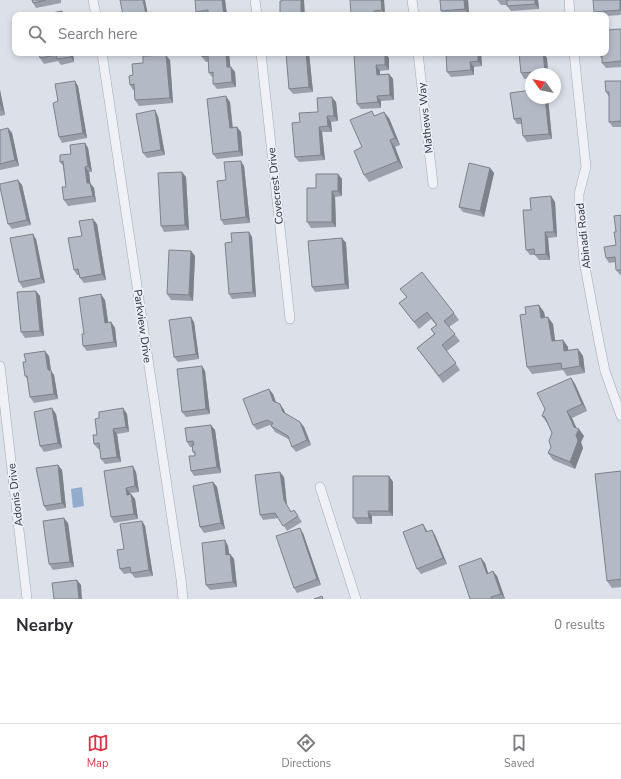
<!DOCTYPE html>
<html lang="en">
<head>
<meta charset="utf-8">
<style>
	:root { --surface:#fff; --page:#f2f2f3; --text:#2b2b33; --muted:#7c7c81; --line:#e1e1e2; --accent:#dc3242 }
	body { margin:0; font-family:"Nunito Sans",sans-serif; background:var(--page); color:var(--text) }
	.compass { position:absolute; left:525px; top:68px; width:36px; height:36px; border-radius:50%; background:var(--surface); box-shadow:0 2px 6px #0003; rotate:303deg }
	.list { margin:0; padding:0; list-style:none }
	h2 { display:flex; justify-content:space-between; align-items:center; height:52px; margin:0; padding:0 16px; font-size:17px }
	h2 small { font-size:13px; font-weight:400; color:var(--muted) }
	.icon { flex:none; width:22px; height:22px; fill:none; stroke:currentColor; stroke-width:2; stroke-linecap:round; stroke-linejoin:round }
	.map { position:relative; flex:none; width:621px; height:599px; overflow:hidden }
	.search { position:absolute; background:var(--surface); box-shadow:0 2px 6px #0003; left:12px; right:12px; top:12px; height:44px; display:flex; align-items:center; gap:10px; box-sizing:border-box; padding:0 14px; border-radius:8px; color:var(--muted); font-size:15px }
	.sheet { height:124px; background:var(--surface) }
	nav { display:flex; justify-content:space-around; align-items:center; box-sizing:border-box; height:56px; border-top:1px solid var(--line); background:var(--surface); font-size:11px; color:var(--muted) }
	nav a { display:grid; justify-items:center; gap:2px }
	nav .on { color:var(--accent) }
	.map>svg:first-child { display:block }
	.water { fill:#93abcd }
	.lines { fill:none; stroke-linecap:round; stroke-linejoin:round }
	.street-casing { stroke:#a1a7b2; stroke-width:10 }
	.street { stroke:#eff1f6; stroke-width:9 }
	.wall { fill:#9a9fa9 }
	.shaded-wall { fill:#7d828a }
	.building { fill:#b3b9c5; stroke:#7d828a }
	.labels { text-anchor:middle; stroke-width:3.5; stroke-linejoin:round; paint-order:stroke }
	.street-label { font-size:11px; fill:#242d40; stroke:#eceff6 }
</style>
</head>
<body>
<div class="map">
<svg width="621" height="599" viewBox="0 0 621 599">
	<rect width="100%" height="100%" fill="#dce0e8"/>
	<path class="water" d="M82 487 84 506 73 508 71 489Z"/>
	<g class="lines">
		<g class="street-casing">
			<path id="street" d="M93 0 96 15
				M255 0 257 15
				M412 0 414 15
				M569 0 570 15
				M102 53 181 579 183 599
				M261 53 290 319
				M418 53 433 184
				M574 53 586 167 579 194V203L584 261 599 342 605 371 621 416
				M0 366 27 599
				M320 487 356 599"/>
		</g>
		<use href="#street" class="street"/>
	</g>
	<path class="wall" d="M32 0H61V3L36 8 33 3Z
		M225 0 227 15H198L196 12Z
		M384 0 385 15H351Z
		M440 0H468L469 14 443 15 441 11Z
		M497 0H538L539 9 511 11 507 6V5H501Z
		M621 0V15L606 16V15H596L594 12Z
		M621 29V67L606 68 602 63V58H601L598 53Z
		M39 53H73L74 62 61 65 58 61 44 64 40 58Z
		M202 53H229L230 67H231L235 72 236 87 217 89 213 84V78L209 73 208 62H206L202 57Z
		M286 53H309L313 92 293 94 289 89Z
		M481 53 482 66 474 67V75L451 77 447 72Z
		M543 53 547 58 548 74H531V78L524 79 521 73Z
		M354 54 389 58V70L380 71V74H389L393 79 394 100 381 101V108L361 109 357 104Z
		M170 60 173 103 139 106 135 100 134 90H133L130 85 133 75 143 63Z
		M621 81V127H613L609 122V97L606 92Z
		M78 86 87 138 62 143 59 137Z
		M0 90 5 115 0 116Z
		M531 98H548L552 139 527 142 523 136 522 124H517L514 119Z
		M230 102 233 128 241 132 243 156 217 159 213 154Z
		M336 102 338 121 331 122 332 132H322L325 160 299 162 295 157 318 112Z
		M375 115 389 118 400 145 395 147 403 168 369 182 364 175 362 147Z
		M158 116 165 155 147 158 143 153Z
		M8 128 12 133 19 166 0 170V130Z
		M85 143 88 148 92 172H89L90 183 94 188 96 202 68 206 64 200 66 187 63 166 60 162Z
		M244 166 250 223 224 225 221 220 226 180Z
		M490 168 494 173 484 217 463 212 459 207Z
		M182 172 186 177 189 230 164 232 161 226Z
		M338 174 342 179V196L335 197 336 227 311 228 307 222 316 188Z
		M22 185 31 225 12 229 8 224Z
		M551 196 555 202 557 237 548 238 550 260H539L535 255H530L526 250 531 210Z
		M621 215V275H620L616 270V262L609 263 606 258 616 245V232Z
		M97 224 106 280 84 283 80 278 79 275H77L74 270 82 236Z
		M249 232 252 237 256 297 232 299 229 294 232 242Z
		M342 238 346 243 349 289 315 292 312 287Z
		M36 239 45 283 23 288 19 282Z
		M191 251 195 256 193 301 171 300 167 294Z
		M400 289 454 313 459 320 449 327 460 341 447 351 460 370 443 383 417 348 434 334 431 329 436 325 431 319 419 329 399 303 407 298Z
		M40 296 44 336 25 338 21 332Z
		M105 300 108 323 111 322 115 328 117 347 87 351 83 346 84 334Z
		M544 312 545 317 553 324 555 341 563 340 568 347V350L578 349 583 356 585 373 567 376 563 370 532 374 527 367Z
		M194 322 199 359 178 362 174 357Z
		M49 356 51 371 54 375 58 399 34 403 30 397 28 380 25 376Z
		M202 366 205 371 210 414 186 417 182 412Z
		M571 378 575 384 587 411 572 418 576 428 584 436 581 442 583 448 575 469 553 460 548 453 551 447 552 433 547 423 542 416Z
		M273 394 276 402 280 404 284 410 285 413 300 422 304 427 311 445 296 452 292 447 290 440 275 432 271 426H272L270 425 257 430 253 425Z
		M123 408 127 414 129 432 117 434 121 462 105 464 101 459 100 449H98L94 444 97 435 99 418Z
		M56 414 62 448 44 452 40 446Z
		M215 430 221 473 194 476 191 471 195 455 193 452 192 447H190L187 442Z
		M58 465 62 470 66 508 47 511 44 506Z
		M104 471 136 472 139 492 130 493V494H131L135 499 138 519 114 523 111 517Z
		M621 471V587L612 588 607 581Z
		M389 476 393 482V516H372V524H357L353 518Z
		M284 477 287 506 291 512 294 510 302 522 287 531 279 518 263 520 260 515Z
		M213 482 217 487 225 529 204 533 200 527Z
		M142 521 145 526 153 576 135 578 131 573 124 574 120 569 124 549Z
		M68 523 74 567 53 570 49 564Z
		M426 529 427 531 435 535 447 564 421 574 417 569Z
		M303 533 321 585 297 593 294 588Z
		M225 540 228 546 229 554H230L234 559 237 587 210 590 206 585Z
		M481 558 485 563 488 573 497 576 505 599H470Z"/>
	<path class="shaded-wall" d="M143 0H145L148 15H146Z
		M222 0H225L227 15H224Z
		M301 0H304L305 15H301Z
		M381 0H384L385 15 382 10Z
		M464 0H468L469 14 465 9Z
		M535 0H538L539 9 535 4Z
		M620 0H621V11L620 10Z
		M70 53H73L74 62 71 57Z
		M226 53H229L231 73 227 67Z
		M306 53H309L313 92 309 87Z
		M385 53 389 58V70L385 65Z
		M478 53H481L482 66 478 61Z
		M543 53 547 58 548 74H547L545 71Z
		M166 55 170 60 173 103 170 98Z
		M470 62 474 67V75L471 70Z
		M376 65 380 71V80L377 75Z
		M231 67 235 72 236 87 232 82Z
		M389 74 393 79 394 100 390 95Z
		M75 81 78 86 87 138 83 133Z
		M0 90 5 115 2 109 0 102Z
		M226 96 230 102 233 133 230 128Z
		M377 96 381 101V108L378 102Z
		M332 97 336 102 338 121 334 116Z
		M545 98H548L552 139 549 134Z
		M155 110 158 116 165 155 161 150Z
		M384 112 389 118 400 145 395 138Z
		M327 116 331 122 332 132 328 126Z
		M237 127 241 132 243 156 239 151Z
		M319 127 322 132 325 160 321 155Z
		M8 128 12 133 19 166 15 160Z
		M390 140 395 147 403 168 398 161Z
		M85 143 88 148 92 172 88 166Z
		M241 161 244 166 250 223 246 217Z
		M85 167 89 172 91 189 87 183Z
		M490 168 494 173 484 217 480 211Z
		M182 172 186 177 189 230 185 225Z
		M338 174 342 179V196L338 191Z
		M18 180 22 185 31 225 27 220Z
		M90 183 94 188 96 202 93 196Z
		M332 191 335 197 336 227 332 222Z
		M551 196 555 202 557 237 554 232Z
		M93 219 97 224 106 280 102 274Z
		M249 232 252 237 256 297 253 292Z
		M545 232 548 238 550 260 546 254Z
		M33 234 36 239 45 283 41 278Z
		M342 238 346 243 349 289 345 284Z
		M191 251 195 256 193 301 189 295Z
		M36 291 40 296 44 336 40 331Z
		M101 294 105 300 109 328 105 323Z
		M539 305 544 312 546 324 541 318Z
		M191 317 194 322 199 359 196 354Z
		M548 317 553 324 556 348 552 341Z
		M111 322 115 328 117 347 114 342Z
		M563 340 568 347 569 358 564 351Z
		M578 349 583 356 585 373 580 366Z
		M45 351 49 356 51 371 54 375 58 399 54 394 48 370Z
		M202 366 205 371 210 414 206 409Z
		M571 378 575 384 587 411 582 404Z
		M269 389 273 394 277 406 273 401Z
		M280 404 284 410 287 417 283 412Z
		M52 408 56 414 62 448 58 443Z
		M123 408 127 414 129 432 126 427Z
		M567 411 572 418 578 431 579 429 584 436 581 442 583 448 575 469 570 462 576 435 574 427Z
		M300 422 304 427 311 445 307 440Z
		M211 425 215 430 221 473 217 467Z
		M113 429 117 434 121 462 117 457Z
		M58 465 62 470 66 508 62 503Z
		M133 466 136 472 139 492 135 486Z
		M280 472 284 477 287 506 284 500Z
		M389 476 393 482V516L389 511Z
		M213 482 217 487 225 529 221 523Z
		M126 488 130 493 131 500 127 495Z
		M131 494 135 499 138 519 134 514Z
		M368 511 372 516V524L369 518Z
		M64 518 68 523 74 567 70 562Z
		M142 521 145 526 153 576 149 570Z
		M423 524 426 529 429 537 426 532Z
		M300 528 303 533 321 585 317 579Z
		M432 530 435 535 447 564 443 558Z
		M225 540 228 546 230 560 226 555Z
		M230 554 234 559 237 587 233 582Z
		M481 558 485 563 490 579 487 574Z
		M493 571 497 576 505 599 501 594Z
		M77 580 81 585 82 599H79Z"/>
	<path class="building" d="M32 0H46L33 3Z
		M120 0H143L146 15H123Z
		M195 0H222L224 15H208V10L196 12Z
		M282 0H301V15H280V1H282Z
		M350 0H381L382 10 374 11V15H351Z
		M440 0H464L465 9 441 11Z
		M507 0H535V4L507 6Z
		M593 0H620V10L594 12Z
		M62 11 63 15H41Z
		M621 29V61L602 63V53H606V30Z
		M39 53H70L71 57 57 59 56 55 40 58Z
		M202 53H226L227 67H231L232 82 213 84V72L209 73 208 56 202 57Z
		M286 53H306L309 87 289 89Z
		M379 53H385V65H376L377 75 389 74 390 95 377 96 378 102 357 104 354 54Z
		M446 53H478V61L470 62 471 70 447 72Z
		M519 53H536V54L543 53 545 71 521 73Z
		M166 55 170 98 135 100 134 84 130 85 129 76 133 75 132 64 143 63V56Z
		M75 81 83 133 59 137 53 103 58 101 55 84Z
		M605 81H621V121L609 122V92H606Z
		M531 90V98H545L549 134 523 136 521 118 514 119 510 93Z
		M226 96 230 128 237 127 239 151 213 154 207 99Z
		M332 97 334 116H327L328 126 319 127 321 155 295 157 292 123 300 122 299 113 318 112 317 98Z
		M0 102 2 109 0 110Z
		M155 110 161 150 143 153 136 114Z
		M372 111 374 116 384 112 395 138 390 140 398 161 364 175 354 151 362 147 350 120Z
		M8 128 15 160 0 164V130Z
		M85 143 88 166 85 167 87 183H90L93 196 64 200 62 187H66L63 161 60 162V155L71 154 70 145Z
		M241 161 246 217 221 220 217 181 226 180 224 162Z
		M469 163 490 168 480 211 459 207Z
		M182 172 185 225 161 226 158 173Z
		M316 174H338V191H332V222H307V188H316Z
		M18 180 27 220 8 224 0 187V184Z
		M551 196 554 232H545L546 254 535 255 534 249 526 250 523 210H531L530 198Z
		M621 215V270H616L615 257 606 258 604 247 616 245 614 232H616L614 216Z
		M93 219 102 274 80 278 78 269 74 270 68 238 82 236 79 221Z
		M249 232 253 292 229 294 225 243 232 242 231 233Z
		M33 234 41 278 19 282 10 238Z
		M342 238 345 284 312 287 308 241Z
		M169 250 191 251 189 295 167 294Z
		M422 272 454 313 444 321 455 334 442 345 456 363 439 376 417 348 435 334 431 329 437 325 427 312 414 322 399 303 407 297 400 289Z
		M36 291 40 331 21 332 17 292Z
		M101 294 105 323 111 322 114 342 83 346 82 334H84L79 298Z
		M539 305 541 318 548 317 552 341 563 340 564 351 578 349 580 366 562 369 561 363 527 367 520 315 526 314 525 307Z
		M191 317 196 354 174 357 169 320Z
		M45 351 48 370H51L54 394 30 397 27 376H25L23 362H26L24 354Z
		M202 366 206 409 182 412 177 369Z
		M571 378 582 404 567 411 574 427 579 429 576 435 578 441 570 462 548 453 551 447 549 441 552 433 545 417 542 416 545 409 537 393Z
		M269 389 273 401 280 404 283 412 300 422 307 440 292 447 288 436 271 426 273 423 267 420 253 425 243 399Z
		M52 408 58 443 40 446 34 412Z
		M123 408 126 427 113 429 117 457 101 459 99 443 94 444 93 435H97L95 419 99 418V412Z
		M211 425 217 467 191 471 189 456H195V452H193L192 445H194L193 441 187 442 185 428Z
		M58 465 62 503 44 506 36 468Z
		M133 466 135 486 126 488 127 495 131 494 134 514 111 517 104 471Z
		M621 471V579L607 581 595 474Z
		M280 472 284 500 291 512 294 510 298 516 283 526 275 513 260 515 255 475Z
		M353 476H389V511H368L369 518H353Z
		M213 482 221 523 200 527 193 486Z
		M64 518 70 562 49 564 43 521Z
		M142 521 149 570 131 573 130 567 120 569 117 550 124 549 120 524Z
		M423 524 426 532 432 530 443 558 417 569 403 532Z
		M300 528 317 579 294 588 276 536Z
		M225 540 226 555 230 554 233 582 206 585 202 543Z
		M481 558 487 574 493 571 501 594 491 597 492 599H470L459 566Z
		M77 580 79 599H54L52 583Z
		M322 596 323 599H314Z"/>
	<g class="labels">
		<g class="street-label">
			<text transform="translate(425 118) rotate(-96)" y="4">Mathews Way</text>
			<text transform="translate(275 186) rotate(-96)" y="4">Covecrest Drive</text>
			<text transform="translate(583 236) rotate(-96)" y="4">Abinadi Road</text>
			<text transform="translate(143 326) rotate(82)" y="4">Parkview Drive</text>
			<text transform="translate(15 495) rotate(-97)" y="4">Adonis Drive</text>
		</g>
	</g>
</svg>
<svg class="compass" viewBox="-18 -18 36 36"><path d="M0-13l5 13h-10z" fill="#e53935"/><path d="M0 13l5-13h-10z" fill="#7c7c81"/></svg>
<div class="search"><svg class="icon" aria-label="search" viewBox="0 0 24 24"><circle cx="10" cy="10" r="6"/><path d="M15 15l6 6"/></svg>Search here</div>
</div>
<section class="sheet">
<h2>Nearby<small>0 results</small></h2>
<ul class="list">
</ul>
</section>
<nav>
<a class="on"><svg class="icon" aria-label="map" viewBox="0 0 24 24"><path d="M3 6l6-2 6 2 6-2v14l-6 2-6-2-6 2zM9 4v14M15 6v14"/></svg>Map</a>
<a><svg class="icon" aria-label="directions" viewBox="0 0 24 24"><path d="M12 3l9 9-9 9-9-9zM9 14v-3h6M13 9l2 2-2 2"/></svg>Directions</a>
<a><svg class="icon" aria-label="saved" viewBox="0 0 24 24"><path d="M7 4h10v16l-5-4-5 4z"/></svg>Saved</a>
</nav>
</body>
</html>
